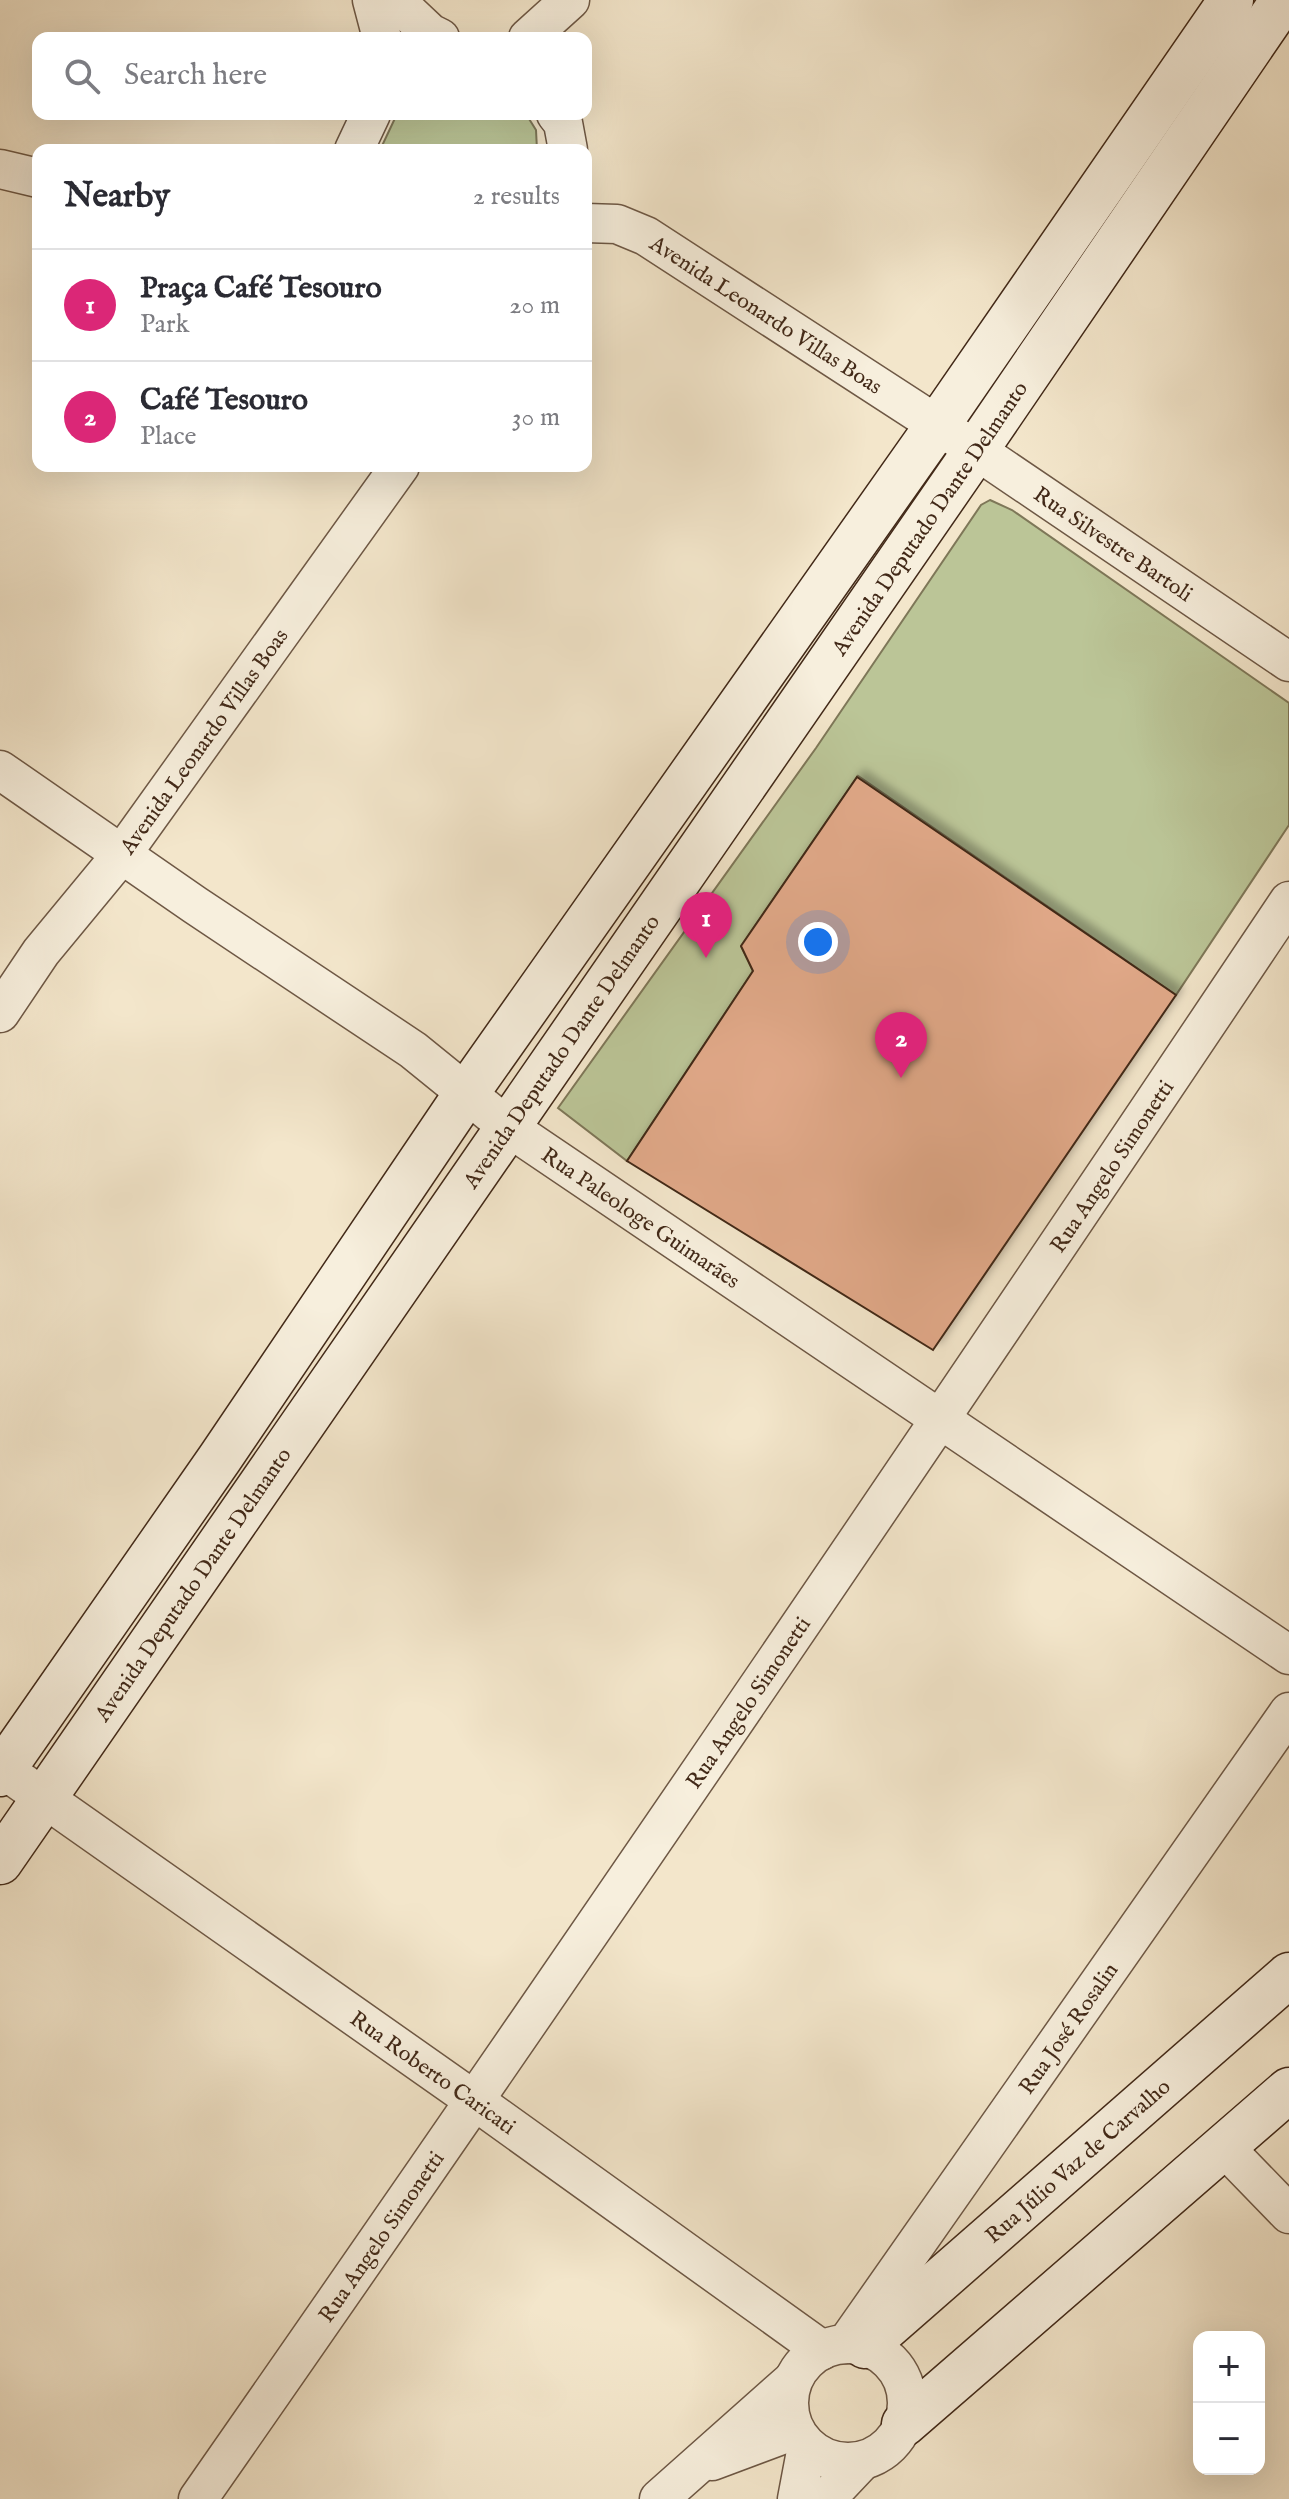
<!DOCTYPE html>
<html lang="en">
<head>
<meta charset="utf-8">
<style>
	:root { --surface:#fff; --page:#f7f7f7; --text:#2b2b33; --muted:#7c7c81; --line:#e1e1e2; --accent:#db2777 }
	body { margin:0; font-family:"IM FELL English",serif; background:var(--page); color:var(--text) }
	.controls { position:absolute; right:24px; bottom:24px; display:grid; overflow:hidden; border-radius:16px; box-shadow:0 8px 32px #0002 }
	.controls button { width:72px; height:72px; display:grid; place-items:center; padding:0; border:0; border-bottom:2px solid var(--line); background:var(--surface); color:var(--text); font:40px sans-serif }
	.you { position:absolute; left:818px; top:942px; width:28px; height:28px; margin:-20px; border:6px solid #fff; border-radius:50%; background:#1a73e8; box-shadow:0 0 0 12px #1a73e833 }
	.badge { display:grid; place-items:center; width:52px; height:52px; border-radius:50%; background:var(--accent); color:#fff; font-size:26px; font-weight:700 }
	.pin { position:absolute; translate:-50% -66px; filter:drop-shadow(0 2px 4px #0008) }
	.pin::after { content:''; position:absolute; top:42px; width:28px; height:24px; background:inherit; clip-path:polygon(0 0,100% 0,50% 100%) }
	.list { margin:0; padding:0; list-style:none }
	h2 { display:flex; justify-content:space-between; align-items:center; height:104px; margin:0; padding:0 32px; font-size:34px }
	h2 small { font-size:26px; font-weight:400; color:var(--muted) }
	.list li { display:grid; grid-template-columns:52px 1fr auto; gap:24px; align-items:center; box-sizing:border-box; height:112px; padding:0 32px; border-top:2px solid var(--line) }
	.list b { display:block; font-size:30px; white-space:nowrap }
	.list p { margin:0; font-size:26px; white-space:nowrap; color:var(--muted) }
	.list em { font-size:26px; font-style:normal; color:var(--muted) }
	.icon { flex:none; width:44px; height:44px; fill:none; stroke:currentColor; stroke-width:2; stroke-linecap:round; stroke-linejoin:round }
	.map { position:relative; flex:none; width:1289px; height:2499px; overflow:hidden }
	.search { position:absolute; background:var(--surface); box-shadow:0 8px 32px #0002; left:32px; top:32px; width:560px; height:88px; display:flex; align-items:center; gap:20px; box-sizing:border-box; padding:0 28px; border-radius:16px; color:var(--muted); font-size:30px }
	.panel { position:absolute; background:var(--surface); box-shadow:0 8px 32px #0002; left:32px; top:144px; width:560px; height:328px; border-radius:16px }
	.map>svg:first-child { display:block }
	.green { fill:#bbc597; stroke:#7e7758; stroke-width:2 }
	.building { fill:#e0a888; stroke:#422918; stroke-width:2; filter:url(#shadow) }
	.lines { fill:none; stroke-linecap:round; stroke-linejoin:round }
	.street-casing { stroke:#6e5845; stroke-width:41 }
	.secondary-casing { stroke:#422918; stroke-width:47 }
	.street { stroke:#f7efdd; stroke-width:38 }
	.secondary { stroke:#f7efdd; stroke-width:44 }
	.labels { text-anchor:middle; stroke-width:7; stroke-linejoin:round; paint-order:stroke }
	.street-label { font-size:22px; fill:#422918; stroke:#f7efdd }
</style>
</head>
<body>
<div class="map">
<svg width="1289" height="2499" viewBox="0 0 1289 2499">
	<defs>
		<filter id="shadow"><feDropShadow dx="7" dy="-7" stdDeviation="4" flood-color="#0004"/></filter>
	</defs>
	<rect width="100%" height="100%" fill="#f3e6cb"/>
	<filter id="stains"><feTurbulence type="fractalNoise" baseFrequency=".0025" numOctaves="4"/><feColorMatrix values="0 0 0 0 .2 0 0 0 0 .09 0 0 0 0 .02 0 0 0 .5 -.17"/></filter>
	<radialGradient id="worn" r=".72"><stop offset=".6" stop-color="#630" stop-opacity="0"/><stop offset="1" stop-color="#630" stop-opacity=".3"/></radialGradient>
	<path class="green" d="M397 114H526L536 130 537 150H380Z
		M990 500 1012 510 1289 703V825L1176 995 858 776 741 946 753 971 627 1161 558 1108 816 748 981 505Z"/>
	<path class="building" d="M857 777 1176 995 933 1350 627 1161 753 971 741 946Z"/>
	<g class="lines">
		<g class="street-casing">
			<g id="street">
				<path d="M372 0 382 38"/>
				<path d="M395 0 430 33 440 38"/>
				<path d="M528 38 570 0"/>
				<path d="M556 114 563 123 568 150"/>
				<path d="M354 150 371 114"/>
				<path d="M0 169 38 178"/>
				<path id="s1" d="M586 223 617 224 646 236 976 450 1289 662"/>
				<path id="s2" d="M0 770 195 905 413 1050 508 1127 1289 1655"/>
				<path id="s3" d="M0 1013 41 952 122 854 400 466"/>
				<path id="s4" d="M0 1767 475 2101 822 2350"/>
				<path d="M1225 2148 1289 2214"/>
				<circle cx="848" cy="2403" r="59"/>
				<path id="s5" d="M846 2344 1289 1712"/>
				<path d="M712 2461 795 2430"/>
				<path id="s6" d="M198 2499C567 1970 930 1437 1289 901"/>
				<path d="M659 2499 793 2380"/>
				<path d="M797 2499 807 2446"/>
				<path d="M826 2499 862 2461"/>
			</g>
		</g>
		<g class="secondary-casing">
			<g id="secondary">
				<path d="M0 1774 220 1458 466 1094 937 426 1231 0"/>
				<path id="s7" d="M0 1862 976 450 1283 0"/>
				<path id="s8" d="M865 2346 1289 1975"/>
				<path d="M904 2424 1289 2090"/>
			</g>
		</g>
		<use href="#street" class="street"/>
		<use href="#secondary" class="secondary"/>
	</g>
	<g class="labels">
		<g class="street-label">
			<text dy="8" stroke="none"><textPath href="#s1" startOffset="206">Avenida Leonardo Villas Boas</textPath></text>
			<text dy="8" stroke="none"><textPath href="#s7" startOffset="1634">Avenida Deputado Dante Delmanto</textPath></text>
			<text dy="8" stroke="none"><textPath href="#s1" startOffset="622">Rua Silvestre Bartoli</textPath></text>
			<text dy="8" stroke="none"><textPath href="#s3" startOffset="340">Avenida Leonardo Villas Boas</textPath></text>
			<text dy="8" stroke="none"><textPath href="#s7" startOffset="986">Avenida Deputado Dante Delmanto</textPath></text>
			<text dy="8" stroke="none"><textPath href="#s6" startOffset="1616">Rua Angelo Simonetti</textPath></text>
			<text dy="8" stroke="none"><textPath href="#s2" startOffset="782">Rua Paleologe Guimarães</textPath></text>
			<text dy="8" stroke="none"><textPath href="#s7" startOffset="338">Avenida Deputado Dante Delmanto</textPath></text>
			<text dy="8" stroke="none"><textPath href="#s6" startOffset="968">Rua Angelo Simonetti</textPath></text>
			<text dy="8" stroke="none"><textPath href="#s5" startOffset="386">Rua José Rosalin</textPath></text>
			<text dy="8" stroke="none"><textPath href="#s4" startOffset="530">Rua Roberto Caricati</textPath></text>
			<text dy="8" stroke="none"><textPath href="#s8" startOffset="282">Rua Júlio Vaz de Carvalho</textPath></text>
			<text dy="8" stroke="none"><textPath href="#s6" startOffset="320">Rua Angelo Simonetti</textPath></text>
		</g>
	</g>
	<rect width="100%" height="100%" filter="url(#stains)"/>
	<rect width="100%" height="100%" fill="url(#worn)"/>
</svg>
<div class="controls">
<button>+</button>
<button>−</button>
</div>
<div class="you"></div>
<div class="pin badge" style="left:706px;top:958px">1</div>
<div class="pin badge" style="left:901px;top:1078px">2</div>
<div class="search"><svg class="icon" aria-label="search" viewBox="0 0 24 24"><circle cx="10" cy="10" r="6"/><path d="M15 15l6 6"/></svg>Search here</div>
<section class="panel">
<h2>Nearby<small>2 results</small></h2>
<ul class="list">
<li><span class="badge">1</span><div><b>Praça Café Tesouro</b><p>Park</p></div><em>20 m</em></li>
<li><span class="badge">2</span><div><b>Café Tesouro</b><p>Place</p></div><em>30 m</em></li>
</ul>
</section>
</div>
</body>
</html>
